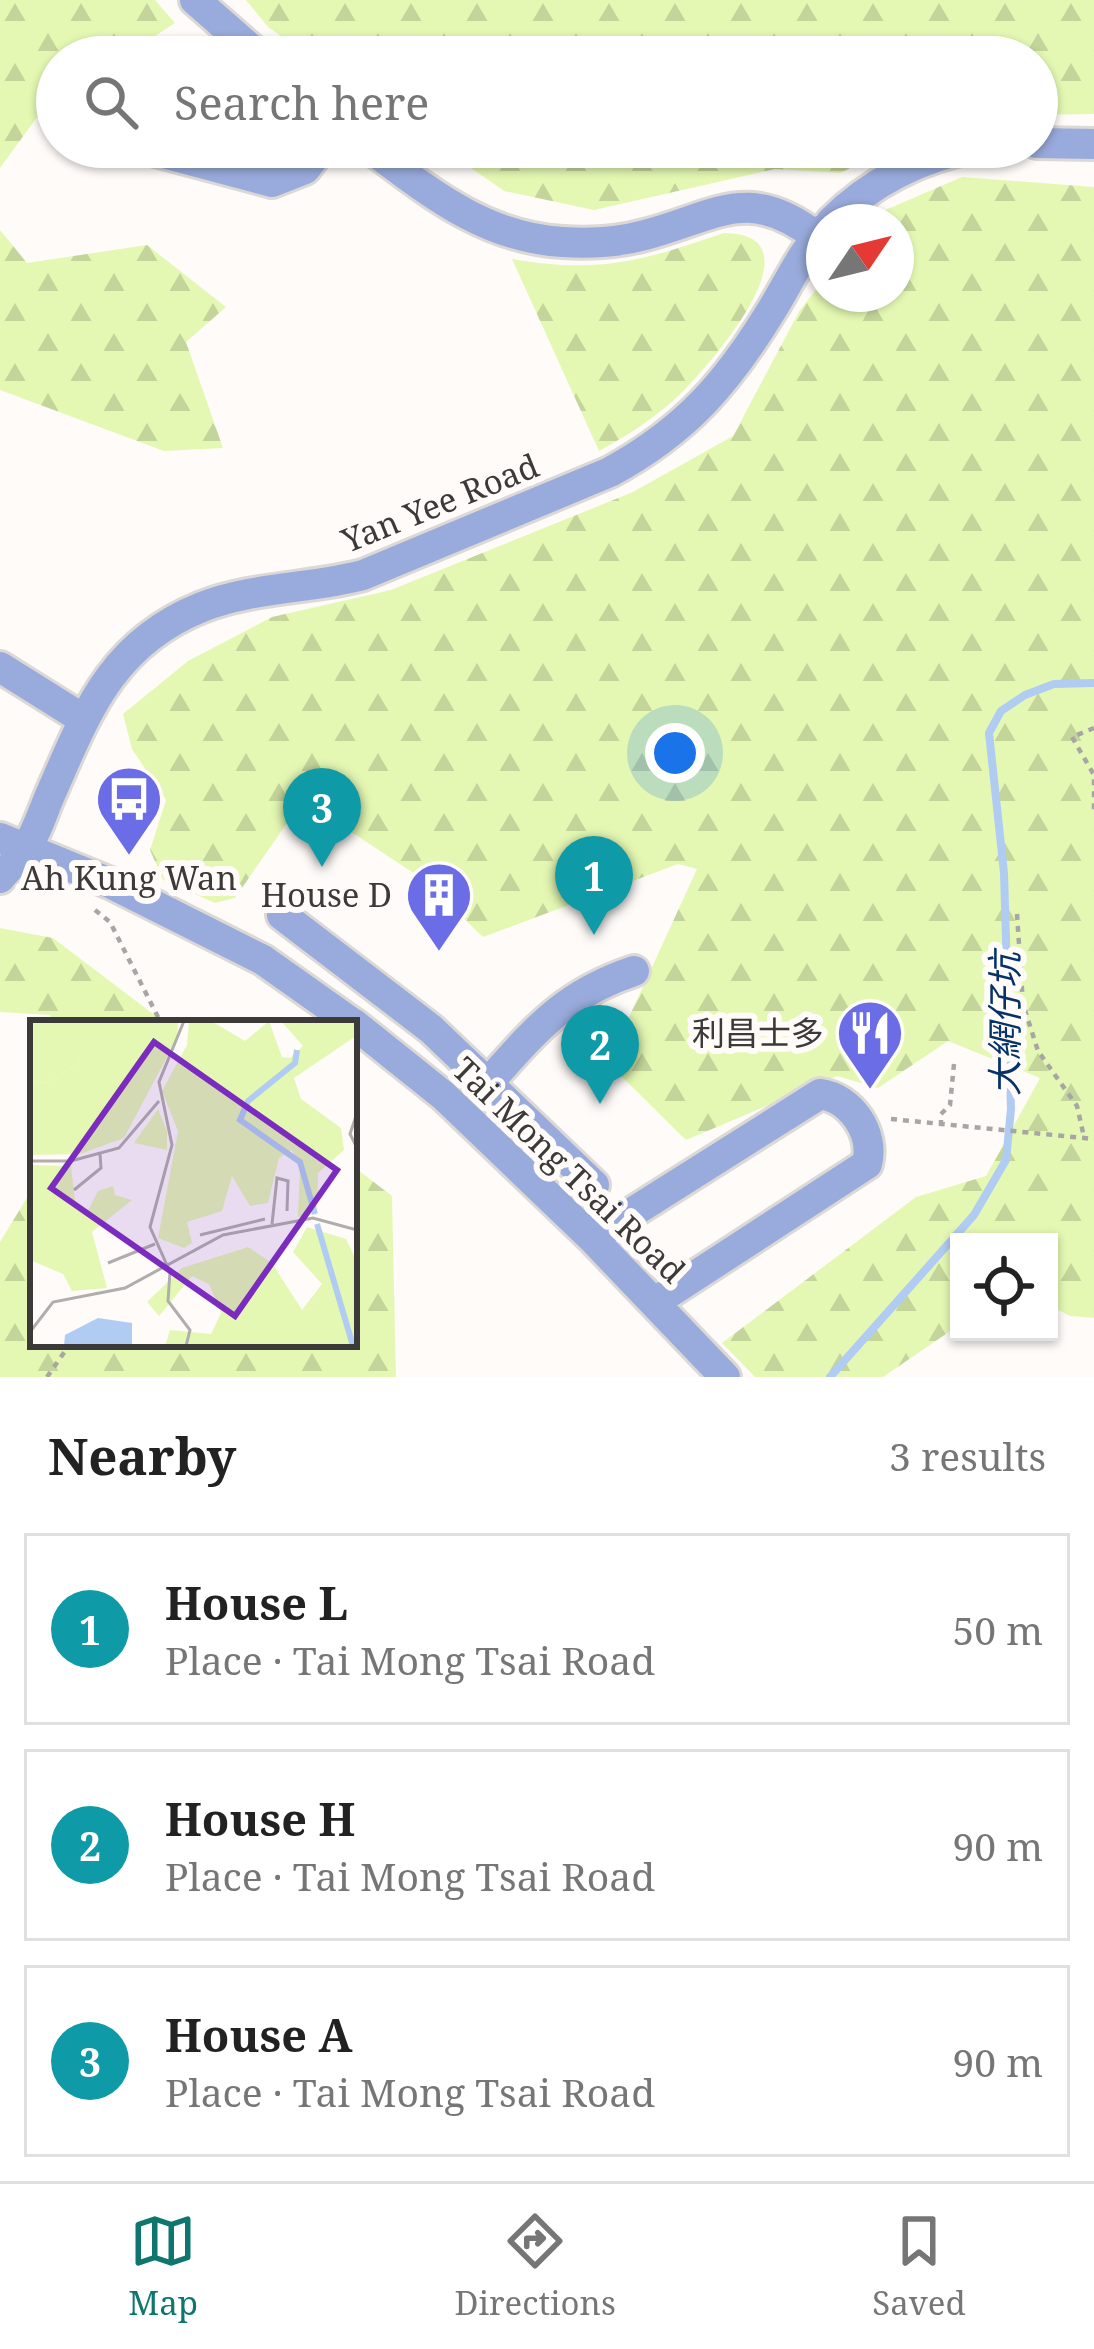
<!DOCTYPE html>
<html lang="en">
<head>
<meta charset="utf-8">
<style>
	:root { --surface:#fff; --page:#f6f6f6; --text:#222; --muted:#767676; --line:#e0e0e0; --accent:#0f766e }
	body { margin:0; font-family:"Noto Serif","Noto Sans TC",serif; background:var(--page); color:var(--text) }
	.controls { position:absolute; right:36px; bottom:36px; display:grid; overflow:hidden; border-radius:0px; box-shadow:0 3px 9px #0004 }
	.controls button { width:108px; height:108px; display:grid; place-items:center; padding:0; border:0; border-bottom:3px solid var(--line); background:var(--surface); color:var(--text); font:60px sans-serif }
	.compass { position:absolute; left:806px; top:204px; width:108px; height:108px; border-radius:50%; background:var(--surface); box-shadow:0 3px 9px #0004; rotate:55deg }
	.you { position:absolute; left:675px; top:753px; width:42px; height:42px; margin:-30px; border:9px solid #fff; border-radius:50%; background:#1a73e8; box-shadow:0 0 0 18px #1a73e833 }
	.badge { display:grid; place-items:center; width:78px; height:78px; border-radius:50%; background:var(--accent); color:#fff; font-size:39px; font-weight:700 }
	.pin { position:absolute; translate:-50% -99px; filter:drop-shadow(0 3px 6px #0008) }
	.pin::after { content:''; position:absolute; top:63px; width:42px; height:36px; background:inherit; clip-path:polygon(0 0,100% 0,50% 100%) }
	.list { margin:0; padding:0; list-style:none }
	h2 { display:flex; justify-content:space-between; align-items:center; height:156px; margin:0; padding:0 48px; font-size:51px }
	h2 small { font-size:39px; font-weight:400; color:var(--muted) }
	.list li { display:grid; grid-template-columns:78px 1fr auto; gap:36px; align-items:center; box-sizing:border-box; height:192px; margin:0 24px 24px; padding:0 24px; border:3px solid var(--line); border-radius:0px }
	.list b { display:block; font-size:45px; white-space:nowrap }
	.list p { margin:0; font-size:39px; white-space:nowrap; color:var(--muted) }
	.list em { font-size:39px; font-style:normal; color:var(--muted) }
	.icon { flex:none; width:66px; height:66px; fill:none; stroke:currentColor; stroke-width:2; stroke-linecap:round; stroke-linejoin:round }
	.map { position:relative; flex:none; width:1094px; height:1377px; overflow:hidden }
	.search { position:absolute; background:var(--surface); box-shadow:0 3px 9px #0004; left:36px; right:36px; top:36px; height:132px; display:flex; align-items:center; gap:30px; box-sizing:border-box; padding:0 42px; border-radius:66px; color:var(--muted); font-size:45px }
	.sheet { height:804px; background:var(--surface) }
	nav { display:flex; justify-content:space-around; align-items:center; box-sizing:border-box; height:168px; border-top:3px solid var(--line); background:var(--surface); font-size:33px; color:var(--muted) }
	nav a { display:grid; justify-items:center; gap:6px }
	nav .on { color:var(--accent) }
	.map>svg:first-child { display:block }
	.forest { fill:url(#forest-firs) }
	.lines { fill:none; stroke-linecap:round; stroke-linejoin:round }
	.stream { stroke:#b0ccf3; stroke-width:8 }
	.minor-casing { stroke:#dbd8d6; stroke-width:36 }
	.path { stroke:#a8a6a4; stroke-width:4.5; stroke-dasharray:6 6; stroke-linecap:butt }
	.minor { stroke:#99abdc; stroke-width:30 }
	.labels { text-anchor:middle; stroke-width:12; stroke-linejoin:round; paint-order:stroke }
	.street-label { font-size:33px; fill:#3b3a39; stroke:#fefbf9 }
	.poi-label { font-size:33px; fill:#3b3a39; stroke:#fefbf9; text-anchor:end }
	.water-label { font-size:36px; font-style:italic; fill:#06326a; stroke:#fefbf9 }
	.inset-river { fill:none; stroke:#b0ccf3; stroke-width:6 }
	.inset-road { fill:none; stroke:#b0aeac; stroke-width:3 }
	.view { fill:#7b2cbf; fill-opacity:0.15; stroke:#7b2cbf; stroke-width:6 }
	.inset-edge { fill:none; stroke:#3b3a39; stroke-width:6 }
</style>
</head>
<body>
<div class="map">
<svg width="1094" height="1377" viewBox="0 0 1094 1377">
	<defs>
		<pattern id="forest-firs" width="22" height="20" patternUnits="userSpaceOnUse" patternTransform="scale(3)"><rect width="22" height="20" fill="#e4f8b3"/><path d="M5 1l3.5 6h-7zM16 11l3.5 6h-7z" fill="#c4d59b"/></pattern>
	</defs>
	<rect width="100%" height="100%" fill="#fefbf9"/>
	<path class="forest" d="M0 0H155L175 23 123 57H57V100L43 109 0 168Z
		M246 0H1094V114L1037 115V57H311L268 27Z
		M441 147H895L840 173 775 169 594 210 504 191Z
		M962 177 1094 187V1318L1070 1316 1049 1305V1242H959V1325L883 1377H755L722 1343 916 1197 986 1176 1040 1078 948 1041 878 1088 837 1076 686 1140 608 1063 697 869 678 864 483 937 424 880 303 800 235 898 215 903 163 880 150 850 166 800 132 749 123 714 188 661 272 617 391 590 633 492 733 436 800 310 824 280V294H896V222H869L876 214Z
		M0 230 27 263 147 245 226 307 186 342 223 448 164 451 0 390Z
		M724 233C826 234 707 369 676 398 653 419 627 436 599 451L512 259C600 274 642 261 724 233Z
		M0 928 53 938 165 1023H52L50 1015 0 1012Z
		M354 1167 392 1196 396 1377H0V1242L33 1188V1344H354Z"/>
	<g class="lines">
		<path class="stream" d="M830 1377 974 1215 1006 1160 1011 1109 1004 873 989 733 1001 711 1025 695 1054 684 1094 683"/>
		<g class="minor-casing">
			<path id="minor" d="M195 0 260 57
				M1037 143 1094 144
				M141 147 272 182 305 169 322 147
				M369 147C429 192 485 238 563 242 590 244 619 242 645 235 715 217 748 183 817 237
				M831 222C869 183 922 156 976 147
				M0 667 83 719
				M0 838 110 883 263 960 352 1023
				M0 878C7 869 17 861 24 851 36 835 43 811 51 793 87 711 112 643 202 607 252 587 310 589 363 575L610 472C687 430 728 382 773 308 789 282 803 251 824 229
				M282 915 431 1029 594 1185
				M354 1024 444 1096 592 1238 725 1377
				M489 1082C536 1029 565 994 634 971
				M592 1238 820 1094C851 1098 875 1133 867 1164L655 1302"/>
		</g>
		<path class="path" d="M1094 728 1072 737 1094 775V815
			M95 910 110 922 161 1023
			M1017 914 1023 1004 1038 1051 1077 1106 1084 1137
			M891 1119 1094 1139
			M941 1126V1114L950 1105 954 1064
			M47 1377 70 1344"/>
		<use href="#minor" class="minor"/>
	</g>
	<defs>
		<g id="bus-pin" transform="scale(3.45)"><path d="M0 17L-7.5 6A9.5 9.5 0 1 1 7.5 6Z" fill="#6a6de6" stroke="#fefbf9"/><path d="M-5-6H5V4H4V6H2V4H-2V6H-4V4H-5ZM-3.5-4V0h7V-4ZM-3.5 1.2v1.5H-2V1.2ZM2 1.2v1.5H3.5V1.2Z" fill="#fff"/></g>
		<g id="building-pin" transform="scale(3.45)"><path d="M0 17L-7.5 6A9.5 9.5 0 1 1 7.5 6Z" fill="#6a6de6" stroke="#fefbf9"/><path d="M-4-6H4V6H1V3H-1V6H-4ZM-2.5-4.3h1.7v1.8h-1.7ZM.8-4.3h1.7v1.8H.8ZM-2.5-1h1.7V.8h-1.7ZM.8-1h1.7V.8H.8Z" fill="#fff"/></g>
		<g id="restaurant-pin" transform="scale(3.45)"><path d="M0 17L-7.5 6A9.5 9.5 0 1 1 7.5 6Z" fill="#6a6de6" stroke="#fefbf9"/><path d="M-5-6h1v4h1v-4h1v4h1v-4h1v5L-1.5 .5V6h-2V.5L-5-1ZM5-6V6H3V1.5H1.5Q1.5-4 5-6Z" fill="#fff"/></g>
	</defs>
	<g fill-rule="evenodd">
		<use href="#bus-pin" x="129" y="799"/>
		<use href="#building-pin" x="439" y="895"/>
		<use href="#restaurant-pin" x="870" y="1033"/>
	</g>
	<g class="labels">
		<g class="street-label">
			<text transform="translate(440 503) rotate(-22)" y="12">Yan Yee Road</text>
			<text transform="translate(569 1170) rotate(44)" y="12">Tai Mong Tsai Road</text>
		</g>
		<g class="poi-label">
			<text x="129" y="890" text-anchor="middle">Ah Kung Wan</text>
			<text x="392" y="907">House D</text>
			<text x="824" y="1045">利昌士多</text>
		</g>
		<g class="water-label">
			<text transform="translate(1005 1024) rotate(-90)" y="13">大網仔坑</text>
		</g>
	</g>
	<g transform="translate(30 1020)">
		<rect width="327" height="327" fill="#fefbf9"/>
		<path d="M0 1H41L45 9 50 41 20 63 0 61Z" fill="#e4f8b3"/>
		<path d="M41 1H148L147 18 94 118 50 134 0 135V61L20 63 50 41ZM159 1H181L215 21 239 1 252 37 260 38 273 26 251 1H327L326 16 264 58 271 79 311 108 314 130 288 153 287 194 268 197 270 146 262 130 249 138 238 183 220 186 202 156 192 191 157 202 162 223 154 228 128 218 148 111 132 71 157 25ZM128 89 137 111V130L104 123ZM0 145 41 146 46 189H59L68 171 83 166 85 175 102 180 62 212 77 268 42 271 33 254 0 240ZM277 207 316 219 327 242V326H135L140 310 181 314 191 293 179 264 162 256 129 296 117 282 152 248 218 227 242 243 272 290 292 264 263 232Z" fill="#e4f8b3"/>
		<path d="M68 298 102 303V326H34L35 315Z" fill="#b0ccf3"/>
		<path class="inset-river" d="M267 30 265 43 218 81 210 100 270 142 285 194M287 204 323 326"/>
		<path class="inset-road" d="M154 1 129 62 142 125 120 207 140 252 138 281 160 310 156 326M327 93 320 114 327 128M0 141H41L89 128 129 81M44 170 71 148 70 134M242 204 247 158 258 161 257 191M170 215 235 199M78 243 125 224M0 312 23 282 95 268 193 215 283 198 327 210"/>
		<path class="view" d="M124 22 307 150 205 296 21 168Z"/>
		<rect width="327" height="327" class="inset-edge"/>
	</g>
</svg>
<div class="controls">
<button><svg class="icon" aria-label="locate" viewBox="0 0 24 24"><circle cx="12" cy="12" r="6"/><path d="M12 2v4M12 18v4M2 12h4M18 12h4"/></svg></button>
</div>
<svg class="compass" viewBox="-18 -18 36 36"><path d="M0-13l5 13h-10z" fill="#e53935"/><path d="M0 13l5-13h-10z" fill="#767676"/></svg>
<div class="you"></div>
<div class="pin badge" style="left:594px;top:935px;background:#0f9aa8">1</div>
<div class="pin badge" style="left:600px;top:1104px;background:#0f9aa8">2</div>
<div class="pin badge" style="left:322px;top:867px;background:#0f9aa8">3</div>
<div class="search"><svg class="icon" aria-label="search" viewBox="0 0 24 24"><circle cx="10" cy="10" r="6"/><path d="M15 15l6 6"/></svg>Search here</div>
</div>
<section class="sheet">
<h2>Nearby<small>3 results</small></h2>
<ul class="list">
<li><span class="badge" style="background:#0f9aa8">1</span><div><b>House L</b><p>Place · Tai Mong Tsai Road</p></div><em>50 m</em></li>
<li><span class="badge" style="background:#0f9aa8">2</span><div><b>House H</b><p>Place · Tai Mong Tsai Road</p></div><em>90 m</em></li>
<li><span class="badge" style="background:#0f9aa8">3</span><div><b>House A</b><p>Place · Tai Mong Tsai Road</p></div><em>90 m</em></li>
</ul>
</section>
<nav>
<a class="on"><svg class="icon" aria-label="map" viewBox="0 0 24 24"><path d="M3 6l6-2 6 2 6-2v14l-6 2-6-2-6 2zM9 4v14M15 6v14"/></svg>Map</a>
<a><svg class="icon" aria-label="directions" viewBox="0 0 24 24"><path d="M12 3l9 9-9 9-9-9zM9 14v-3h6M13 9l2 2-2 2"/></svg>Directions</a>
<a><svg class="icon" aria-label="saved" viewBox="0 0 24 24"><path d="M7 4h10v16l-5-4-5 4z"/></svg>Saved</a>
</nav>
</body>
</html>
